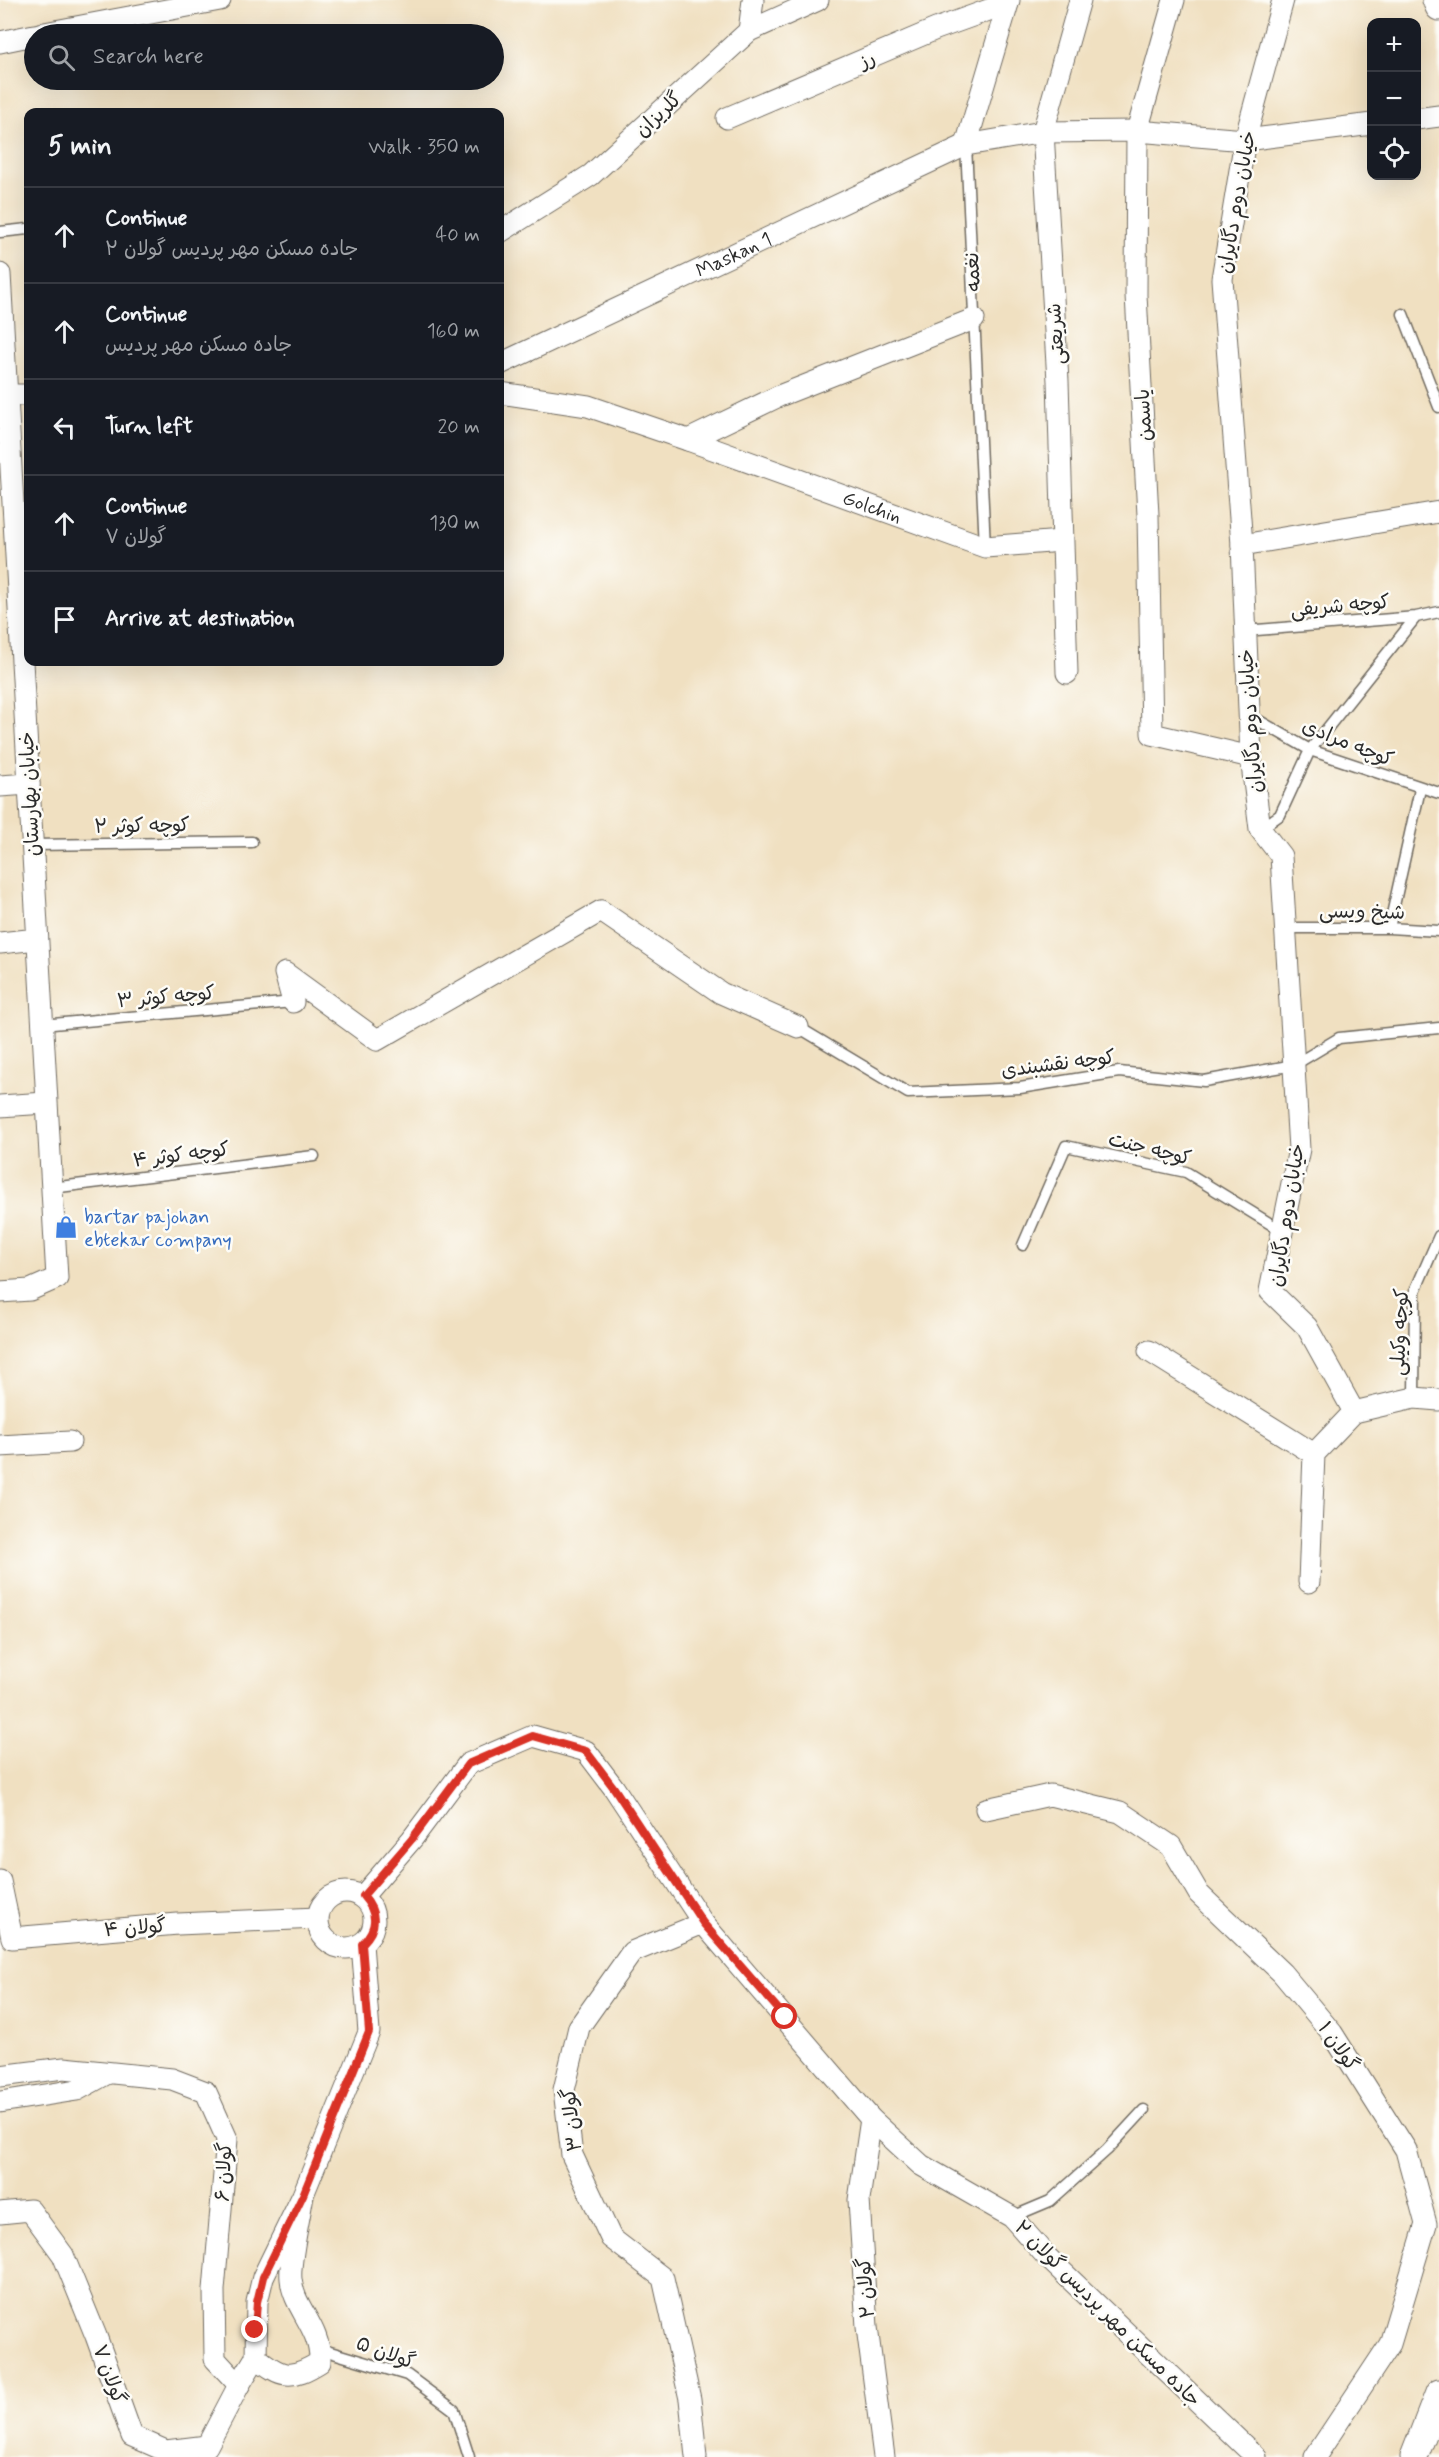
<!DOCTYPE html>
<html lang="en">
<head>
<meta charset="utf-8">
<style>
	:root { --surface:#171b24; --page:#20242c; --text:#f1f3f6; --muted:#9ea1a6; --line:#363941 }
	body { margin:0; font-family:Mynerve,"Playpen Sans Arabic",sans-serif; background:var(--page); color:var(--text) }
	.controls { position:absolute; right:18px; top:18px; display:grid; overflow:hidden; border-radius:12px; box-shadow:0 6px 24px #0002 }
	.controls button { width:54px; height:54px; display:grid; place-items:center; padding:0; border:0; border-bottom:2px solid var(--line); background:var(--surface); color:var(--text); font:30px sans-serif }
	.stop { position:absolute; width:18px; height:18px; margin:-14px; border:4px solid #d93025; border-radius:50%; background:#fff }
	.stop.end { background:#d93025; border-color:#fff; box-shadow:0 2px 6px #0008 }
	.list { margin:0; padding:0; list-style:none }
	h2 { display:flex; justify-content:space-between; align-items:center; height:78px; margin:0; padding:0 24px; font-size:26px }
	h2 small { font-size:20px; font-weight:400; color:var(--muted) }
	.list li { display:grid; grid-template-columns:39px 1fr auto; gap:18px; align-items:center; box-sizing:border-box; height:96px; padding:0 24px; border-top:2px solid var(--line) }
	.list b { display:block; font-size:22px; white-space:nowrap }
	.list p { margin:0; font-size:20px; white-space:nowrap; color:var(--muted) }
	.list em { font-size:20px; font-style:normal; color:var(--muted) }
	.icon { flex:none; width:33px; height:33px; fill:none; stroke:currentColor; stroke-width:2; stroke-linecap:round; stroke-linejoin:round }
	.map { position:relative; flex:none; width:1439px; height:2457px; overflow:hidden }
	.search { position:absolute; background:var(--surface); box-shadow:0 6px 24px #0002; left:24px; top:24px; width:480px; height:66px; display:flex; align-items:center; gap:15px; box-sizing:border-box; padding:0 21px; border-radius:33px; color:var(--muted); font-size:22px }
	.panel { position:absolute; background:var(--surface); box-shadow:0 6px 24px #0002; left:24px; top:108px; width:480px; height:558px; border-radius:12px }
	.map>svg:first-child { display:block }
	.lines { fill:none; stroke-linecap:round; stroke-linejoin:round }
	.service-casing { stroke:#706a60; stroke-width:13 }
	.minor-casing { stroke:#706a60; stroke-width:23 }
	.tertiary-casing { stroke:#706a60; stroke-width:29 }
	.service { stroke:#fff; stroke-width:10 }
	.minor { stroke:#fff; stroke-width:21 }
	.tertiary { stroke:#fff; stroke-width:27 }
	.route { stroke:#d93025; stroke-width:8 }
	.labels { text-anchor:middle; stroke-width:5; stroke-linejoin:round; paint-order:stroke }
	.street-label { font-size:20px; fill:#2b2b2b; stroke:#fdfcf7 }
	.shop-label { font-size:20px; fill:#366cbe; stroke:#fdfcf7; text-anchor:start }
</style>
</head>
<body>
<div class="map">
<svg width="1439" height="2457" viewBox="0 0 1439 2457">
	<rect width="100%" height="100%" fill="#fdfcf7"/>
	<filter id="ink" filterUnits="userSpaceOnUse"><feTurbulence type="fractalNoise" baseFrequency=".0167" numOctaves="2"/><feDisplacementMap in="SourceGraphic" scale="12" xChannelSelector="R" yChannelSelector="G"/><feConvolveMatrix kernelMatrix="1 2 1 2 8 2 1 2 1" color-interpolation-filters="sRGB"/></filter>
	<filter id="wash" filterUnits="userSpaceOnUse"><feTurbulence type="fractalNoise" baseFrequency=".008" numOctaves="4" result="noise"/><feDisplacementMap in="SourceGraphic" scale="24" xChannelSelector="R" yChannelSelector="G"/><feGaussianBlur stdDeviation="1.35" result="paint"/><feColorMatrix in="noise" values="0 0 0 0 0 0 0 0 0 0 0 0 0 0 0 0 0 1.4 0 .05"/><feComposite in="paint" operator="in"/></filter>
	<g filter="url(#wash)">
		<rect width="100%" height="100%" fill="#f0e0c1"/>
	</g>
	<g filter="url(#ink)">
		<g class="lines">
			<g class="service-casing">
				<path id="service" d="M966 145 985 547
					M0 232 28 229
					M1403 314 1439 407
					M1244 631 1416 617 1439 612
					M1249 715 1310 750 1439 793
					M1260 829 1280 815 1310 750 1416 617
					M32 845 252 842
					M1285 928H1389L1439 931
					M1389 928 1420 789
					M42 1025 293 1002
					M798 1027 908 1093 1020 1088 1119 1072 1204 1081 1294 1065 1339 1038 1439 1028
					M51 1188 314 1156
					M1023 1245 1066 1146 1186 1172 1282 1231
					M1414 1398 1415 1291 1439 1236
					M1012 2217 1050 2201 1107 2150 1144 2110
					M320 2349 407 2375 454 2410 469 2457"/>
			</g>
			<g class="minor-casing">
				<g id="minor">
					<path d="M1174 0 1137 131 1136 295 1148 515 1152 734 1251 757"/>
					<path d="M1283 0 1245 140 1222 279 1242 545 1251 757 1260 829 1281 856 1299 1149 1270 1291 1307 1327 1354 1412"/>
					<path d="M749 31 753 0"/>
					<path d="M39 34 220 0"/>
					<path d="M0 42 34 35"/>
					<path d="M727 118 936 29 1008 3"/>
					<path d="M1416 119 1439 116"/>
					<path d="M966 145 1009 0"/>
					<path d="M500 232 591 175 749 31 818 0"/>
					<path d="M0 274 57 1278 30 1290 0 1292"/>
					<path id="s1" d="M500 364 966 145 1043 132 1137 131 1245 140 1372 124"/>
					<path d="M500 393 588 406 688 440 779 396 974 319"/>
					<path d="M7 395H28"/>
					<path id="s2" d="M688 440 985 547 1062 541"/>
					<path d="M1242 545 1439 512"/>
					<path d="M1067 673 1058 381 1043 132 1080 0"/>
					<path d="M0 786 29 784"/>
					<path d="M0 943 37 939"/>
					<path d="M293 1002 285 973 377 1040 601 911 721 993 798 1027"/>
					<path d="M0 1106 46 1103"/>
					<path d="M1149 1351 1314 1454"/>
					<path d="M1354 1412 1414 1398 1439 1400"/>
					<path d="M0 1446 70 1442"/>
					<path d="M1309 1582 1314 1454 1354 1412"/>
					<path d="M986 1809 1050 1795 1120 1812 1171 1846 1199 1894 1282 1973 1332 2033 1406 2150 1426 2224 1390 2344 1315 2457"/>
					<path d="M0 1881 12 1938 178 1924 318 1918"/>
					<circle cx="346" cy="1920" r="28"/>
					<path d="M363 1896 412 1839 468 1764 533 1736 586 1751 614 1788 703 1923 871 2119 921 2165 1012 2217 1047 2257 1256 2457"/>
					<path d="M0 2076 64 2068 172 2079 206 2092 227 2139 214 2290 215 2359 239 2385"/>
					<path d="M0 2102 77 2090 108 2073"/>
					<path d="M871 2119 859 2200 867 2327 884 2457"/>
					<path d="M303 2195C300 2215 289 2261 291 2279 293 2308 321 2327 320 2362 291 2380 282 2378 256 2357L257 2302 263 2277 303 2195 369 2032 362 1944"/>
					<path d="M0 2213 30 2210 63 2255 96 2336 132 2436 166 2451 207 2446 239 2385 256 2357"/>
					<path d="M696 2457 690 2399 663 2278 611 2238 572 2155 564 2090 579 2027 632 1952 703 1923"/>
				</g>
			</g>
			<g class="tertiary-casing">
				<path id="tertiary" d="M1436 0 1439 7
					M1414 2457 1439 2393"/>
			</g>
			<use href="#service" class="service"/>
			<use href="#minor" class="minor"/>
			<use href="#tertiary" class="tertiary"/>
		</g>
	</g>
	<g class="lines" filter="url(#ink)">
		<path class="route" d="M255 2330 257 2302 263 2277 303 2195 369 2032 362 1944C378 1928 378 1913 363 1896L412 1839 468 1764 533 1736 586 1751 614 1788 703 1923 785 2017"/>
	</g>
	<defs>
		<g id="shop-bare" transform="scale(1.8)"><path d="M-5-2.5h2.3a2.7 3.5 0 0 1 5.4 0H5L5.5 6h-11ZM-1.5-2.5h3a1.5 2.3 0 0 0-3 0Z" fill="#3f7fe0" stroke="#fdfcf7" stroke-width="2.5" paint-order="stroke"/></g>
	</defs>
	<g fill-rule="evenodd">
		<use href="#shop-bare" x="66" y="1227"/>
	</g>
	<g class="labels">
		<g class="street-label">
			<text transform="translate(867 59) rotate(-23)" y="7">رز</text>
			<text transform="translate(658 114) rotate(-43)" y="7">گلریزان</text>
			<text transform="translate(1236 202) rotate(-80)" y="7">خیابان دوم دگایران</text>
			<text dy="7" stroke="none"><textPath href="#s1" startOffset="258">Maskan 1</textPath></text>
			<text transform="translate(972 272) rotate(-93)" y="7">نغمه</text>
			<text transform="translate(1055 334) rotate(-94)" y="7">شریعتی</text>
			<text transform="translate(1143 415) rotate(-93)" y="7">یاسمن</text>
			<text dy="7" stroke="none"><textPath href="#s2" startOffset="196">Golchin</textPath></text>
			<text transform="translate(1340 605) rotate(-5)" y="7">کوچه شریفی</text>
			<text transform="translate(1250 721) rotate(-94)" y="7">خیابان دوم دگایران</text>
			<text transform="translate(1348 742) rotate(22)" y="7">کوچه مرادی</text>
			<text transform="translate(29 794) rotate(-93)" y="7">خیابان بهارستان</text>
			<text transform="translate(142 825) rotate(-1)" y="7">کوچه کوثر ۲</text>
			<text transform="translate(1362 911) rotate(1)" y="7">شیخ ویسی</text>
			<text transform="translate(166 996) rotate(-5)" y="7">کوچه کوثر ۳</text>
			<text transform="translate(1058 1063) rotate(-7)" y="7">کوچه نقشبندی</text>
			<text transform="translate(1150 1148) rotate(14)" y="7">کوچه جنت</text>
			<text transform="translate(181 1154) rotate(-7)" y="7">کوچه کوثر ۴</text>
			<text transform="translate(1286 1215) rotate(-81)" y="7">خیابان دوم دگایران</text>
			<text transform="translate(1399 1332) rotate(-87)" y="7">کوچه وکیلی</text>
			<text transform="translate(135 1927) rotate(-4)" y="7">گولان ۴</text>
			<text transform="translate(1339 2046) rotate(55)" y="7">گولان ۱</text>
			<text transform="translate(571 2120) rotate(-96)" y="7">گولان ۳</text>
			<text transform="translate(223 2172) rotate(-87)" y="7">گولان ۶</text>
			<text transform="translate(865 2288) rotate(-94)" y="7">گولان ۲</text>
			<text transform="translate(1108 2313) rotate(45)" y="7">جاده مسکن مهر پردیس گولان ۲</text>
			<text transform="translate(386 2352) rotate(20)" y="7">گولان ۵</text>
			<text transform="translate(110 2374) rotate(70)" y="7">گولان ۷</text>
		</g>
		<g class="shop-label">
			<text x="84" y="1223">bartar pajohan<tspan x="84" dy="23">ebtekar company</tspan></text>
		</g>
	</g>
</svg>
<div class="controls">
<button>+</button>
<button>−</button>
<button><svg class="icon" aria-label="locate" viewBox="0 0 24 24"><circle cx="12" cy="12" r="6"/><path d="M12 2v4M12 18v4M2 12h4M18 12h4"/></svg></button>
</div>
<div class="stop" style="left:785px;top:2017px"></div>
<div class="stop end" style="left:255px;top:2330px"></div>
<div class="search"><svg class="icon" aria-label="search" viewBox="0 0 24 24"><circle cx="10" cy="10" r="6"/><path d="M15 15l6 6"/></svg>Search here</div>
<section class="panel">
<h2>5 min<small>Walk · 350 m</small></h2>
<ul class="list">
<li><svg class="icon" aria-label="ahead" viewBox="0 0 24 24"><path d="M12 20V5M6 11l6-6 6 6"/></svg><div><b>Continue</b><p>جاده مسکن مهر پردیس گولان ۲</p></div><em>40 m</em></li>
<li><svg class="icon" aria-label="ahead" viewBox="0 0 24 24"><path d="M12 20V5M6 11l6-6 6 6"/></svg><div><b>Continue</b><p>جاده مسکن مهر پردیس</p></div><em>160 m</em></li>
<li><svg class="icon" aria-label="left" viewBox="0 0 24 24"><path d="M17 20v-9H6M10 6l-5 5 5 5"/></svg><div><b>Turn left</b></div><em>20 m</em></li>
<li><svg class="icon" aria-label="ahead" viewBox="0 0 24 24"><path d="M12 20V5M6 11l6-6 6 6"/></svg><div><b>Continue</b><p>گولان ۷</p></div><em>130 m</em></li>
<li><svg class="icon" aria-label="arrive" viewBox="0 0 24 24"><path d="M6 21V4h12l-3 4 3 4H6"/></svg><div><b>Arrive at destination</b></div></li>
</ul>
</section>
</div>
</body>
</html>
